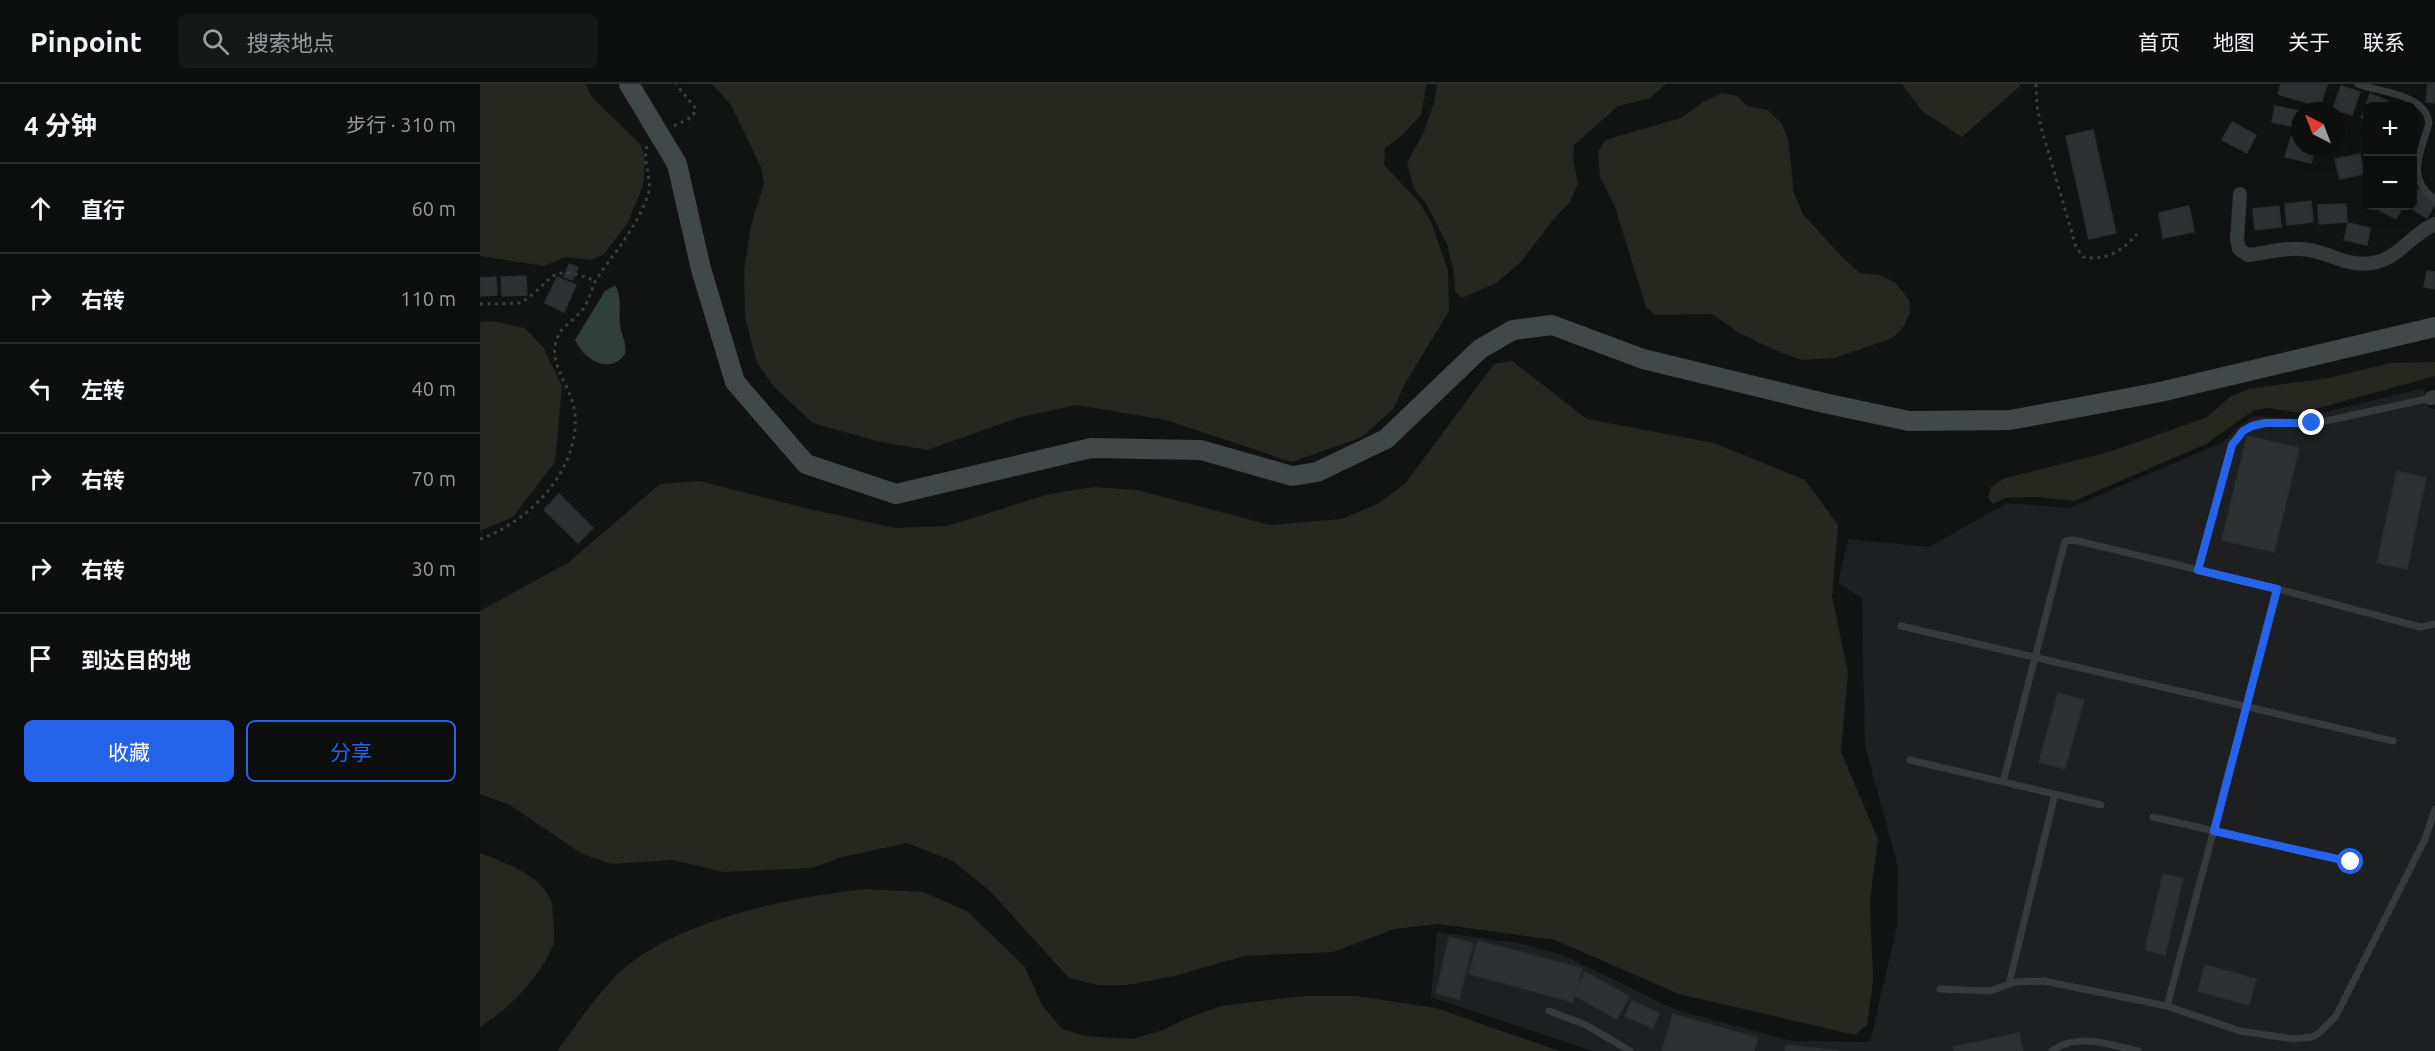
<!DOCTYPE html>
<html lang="zh">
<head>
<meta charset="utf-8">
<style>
	:root { --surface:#0d0e0e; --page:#161717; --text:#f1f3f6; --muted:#9a9c9e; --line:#2d2e2e; --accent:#2563eb }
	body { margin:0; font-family:Ubuntu,"Noto Sans SC",sans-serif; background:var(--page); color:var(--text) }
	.controls { position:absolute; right:18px; top:18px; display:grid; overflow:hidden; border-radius:9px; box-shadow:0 3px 15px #0003 }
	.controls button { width:54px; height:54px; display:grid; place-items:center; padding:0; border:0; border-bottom:2px solid var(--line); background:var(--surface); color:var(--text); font:30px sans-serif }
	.compass { position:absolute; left:1811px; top:18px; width:54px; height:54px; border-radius:50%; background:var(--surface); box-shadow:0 3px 15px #0003; rotate:318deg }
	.stop { position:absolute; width:18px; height:18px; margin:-14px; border:4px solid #2563eb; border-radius:50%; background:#fff }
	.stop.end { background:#2563eb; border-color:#fff; box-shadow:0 2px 6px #0008 }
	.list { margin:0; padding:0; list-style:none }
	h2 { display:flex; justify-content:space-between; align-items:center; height:78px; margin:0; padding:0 24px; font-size:26px }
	h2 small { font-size:20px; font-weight:400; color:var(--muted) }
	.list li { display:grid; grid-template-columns:39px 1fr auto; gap:18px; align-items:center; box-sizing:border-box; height:90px; padding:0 24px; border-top:2px solid var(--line) }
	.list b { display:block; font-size:22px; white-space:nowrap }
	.list em { font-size:20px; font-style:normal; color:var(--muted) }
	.actions { display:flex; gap:12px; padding:18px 24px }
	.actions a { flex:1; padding:14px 0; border:2px solid var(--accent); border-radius:9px; text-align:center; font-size:21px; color:var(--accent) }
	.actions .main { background:var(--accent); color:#fff }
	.icon { flex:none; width:33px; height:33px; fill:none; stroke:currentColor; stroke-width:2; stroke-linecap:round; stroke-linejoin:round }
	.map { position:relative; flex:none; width:1955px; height:967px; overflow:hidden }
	header { display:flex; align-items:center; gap:36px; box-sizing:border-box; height:84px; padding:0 30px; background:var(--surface); border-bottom:2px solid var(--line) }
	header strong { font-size:28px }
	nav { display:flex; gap:33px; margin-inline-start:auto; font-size:21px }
	.search { width:420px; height:54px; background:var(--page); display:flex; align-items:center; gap:15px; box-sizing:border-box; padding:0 21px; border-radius:9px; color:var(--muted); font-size:22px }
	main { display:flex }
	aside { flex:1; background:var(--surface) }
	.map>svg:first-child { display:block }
	.built { fill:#1d1f20 }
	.green { fill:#252720 }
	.water { fill:#2f403a }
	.building { fill:#2e3132; stroke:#2b2e2f; stroke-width:1.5 }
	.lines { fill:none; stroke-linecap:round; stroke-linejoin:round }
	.path { stroke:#3b4140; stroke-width:3; stroke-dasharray:3 4.5; stroke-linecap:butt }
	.lane { stroke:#353a3a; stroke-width:7 }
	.street { stroke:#353a3a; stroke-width:14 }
	.secondary { stroke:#414847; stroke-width:20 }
	.route { stroke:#2563eb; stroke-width:8 }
</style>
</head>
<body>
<header>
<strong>Pinpoint</strong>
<div class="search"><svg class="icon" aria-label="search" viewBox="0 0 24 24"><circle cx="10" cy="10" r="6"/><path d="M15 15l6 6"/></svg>搜索地点</div>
<nav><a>首页</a><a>地图</a><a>关于</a><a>联系</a></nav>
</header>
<main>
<aside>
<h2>4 分钟<small>步行 · 310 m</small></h2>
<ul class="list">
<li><svg class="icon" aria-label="ahead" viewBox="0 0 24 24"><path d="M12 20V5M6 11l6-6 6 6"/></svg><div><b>直行</b></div><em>60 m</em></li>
<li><svg class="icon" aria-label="right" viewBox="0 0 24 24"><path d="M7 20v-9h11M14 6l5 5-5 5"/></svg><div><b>右转</b></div><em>110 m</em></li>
<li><svg class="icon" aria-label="left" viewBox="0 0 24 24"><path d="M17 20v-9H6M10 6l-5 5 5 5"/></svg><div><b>左转</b></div><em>40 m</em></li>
<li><svg class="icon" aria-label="right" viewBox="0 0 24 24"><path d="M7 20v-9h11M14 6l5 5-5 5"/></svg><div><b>右转</b></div><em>70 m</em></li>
<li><svg class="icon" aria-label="right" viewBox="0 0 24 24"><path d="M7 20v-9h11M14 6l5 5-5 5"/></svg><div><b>右转</b></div><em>30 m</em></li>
<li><svg class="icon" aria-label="arrive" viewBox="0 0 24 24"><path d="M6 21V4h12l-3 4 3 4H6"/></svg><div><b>到达目的地</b></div></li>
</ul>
<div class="actions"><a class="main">收藏</a><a>分享</a></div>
</aside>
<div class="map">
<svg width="1955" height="967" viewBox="0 0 1955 967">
	<rect width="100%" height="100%" fill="#111313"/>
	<path class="built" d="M1944 304 1949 324 1955 325V967H1112L951 913 957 848 1038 859 1083 871 1196 926 1312 957 1390 958 1417 842 1418 783 1385 662 1382 514 1358 499 1368 455 1449 463 1527 419 1589 424 1743 358 1759 342 1774 332 1817 335Z"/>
	<path class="green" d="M0 0H106L111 12 161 61 165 77 163 102 147 140 123 171 111 176 85 173 64 182 0 172Z
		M232 0H947L941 31 920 53 905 64 904 81 940 119 951 138 968 186 969 227 923 303 914 324 882 353 812 378 686 336 597 321 541 333 447 366 396 357 333 339 294 303 277 279 265 233 264 187 271 141 284 99 281 83 251 21Z
		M957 0H1186L1170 14 1138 22 1094 61 1093 75 1098 99 1090 118 1073 136 1041 178 1016 199 982 214 975 208 973 184 967 160 946 119 934 105 927 79 943 50 954 19Z
		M1422 0H1540V2L1482 53 1442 27Z
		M1242 9 1257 12 1267 22 1288 26 1301 39 1308 55 1314 109 1323 130 1361 172 1380 189 1400 191 1416 199 1429 216 1430 228 1424 242 1413 254 1355 274 1322 276 1299 268 1258 248 1232 230 1175 231 1166 223 1135 123 1120 93 1118 68 1125 56 1201 34 1223 18Z
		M11 237 45 244 63 263 82 302 75 378 33 433 0 447V238Z
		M1032 277 1107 335 1234 359 1325 396 1358 441 1352 512 1368 589 1361 668 1398 755 1390 817 1393 898 1387 941 1375 951 1199 910 1075 856 958 840 914 845 853 868 764 872 694 892 647 901H618L589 894 510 807 473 777 427 759 362 773 332 784 244 788 192 776 132 780 102 770 30 721 0 710V527L89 478 180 400 220 397 321 423 415 444 467 442 569 410 614 403 657 406 791 441 862 435 899 419 925 400 1014 280Z
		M1955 278V292L1821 329 1788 324 1774 326 1726 360 1594 417 1556 413 1526 414 1513 420 1508 414 1511 403 1523 395 1632 367 1727 333 1751 312 1769 305 1848 294 1910 279Z
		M0 769C23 778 62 791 71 817 73 823 76 857 73 862 59 894 29 925 0 943Z
		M386 805 443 808 487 827 545 883 562 921 582 945 606 952 652 955 681 947 705 935 741 922 823 912H877L956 924 1079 967H77C95 943 112 917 133 895 186 838 310 813 386 805Z"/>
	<path class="water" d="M135 201C142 212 139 228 140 241 141 252 147 257 145 270 129 292 104 275 95 256L125 207Z"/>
	<path class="building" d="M1801 0H1843L1847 1 1840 23 1798 10Z
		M1948 0H1955V19L1946 18Z
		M1861 2 1880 8 1872 31 1853 25Z
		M1890 10 1908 17 1906 22H1888V36L1881 34Z
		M1795 22 1819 27 1815 43 1792 38Z
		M1752 38 1776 51 1767 69 1742 56Z
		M1613 46 1636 149 1609 155 1586 52Z
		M1811 53 1820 56V63H1836L1831 79 1805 73Z
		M1880 70 1884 90 1860 95 1855 75Z
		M1936 104 1955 115V120L1947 134 1927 122H1932V111Z
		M1831 117 1833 138 1807 141 1805 120Z
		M1866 120 1867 138 1839 140 1838 121Z
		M1709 122 1714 148 1683 154 1679 129Z
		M1799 122 1801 143 1775 146 1773 125Z
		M1903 122H1923L1916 135 1900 127Z
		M1868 139 1890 144 1887 161 1864 156Z
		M89 180 98 183 93 196 84 193Z
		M1947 187 1955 188V205L1944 203Z
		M46 192 47 211 22 212 21 193Z
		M16 193 17 211 0 212V194Z
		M77 193 96 201 84 228 65 219Z
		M1767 352 1819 364 1794 468 1742 456Z
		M1917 387 1946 394 1927 485 1897 479Z
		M79 410 113 444 98 459 64 426Z
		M1578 609 1604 616 1585 685 1559 678Z
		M1683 790 1703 794 1685 871 1665 866Z
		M969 853 993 859 979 915 956 909Z
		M998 857 1102 884 1093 918 989 890Z
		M1725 881 1776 895 1769 921 1718 907Z
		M1105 888 1149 912 1137 935 1093 911Z
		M1152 917 1179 929 1173 944 1145 932Z
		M1193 930 1278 954 1274 967H1182Z
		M1539 949 1543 967H1474L1473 963Z
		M1306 961 1358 967H1305Z"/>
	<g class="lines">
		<path class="path" d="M1556 0 1557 22 1561 43 1596 163 1603 173C1627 177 1642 167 1657 150
			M194 42 212 33 216 25 196 0
			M0 220 41 219C76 195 68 178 116 197
			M0 455C50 438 104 382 94 324 89 298 66 278 78 252 83 241 96 235 103 225 109 217 111 205 116 196 135 167 156 145 168 111 173 96 162 78 167 62"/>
		<path class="lane" d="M1878 0C1898 8 1945 9 1949 39 1941 68 1925 95 1955 115
			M1718 486 1752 361 1763 347 1772 342 1785 339 1832 340 1951 314
			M1421 542 1913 657
			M1430 676 1621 721
			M1523 698 1585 457 1594 456 1798 505 1940 543 1955 540
			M1673 733 1871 778
			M1529 900 1575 710
			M1460 905 1510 907 1535 898 1564 897 1687 922 1760 947 1814 955 1832 953 1839 949 1856 932 1945 755 1955 725
			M1687 922 1798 505
			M1069 927 1106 941 1150 967
			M1572 967C1597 948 1630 961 1658 967"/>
		<path class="street" d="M1760 110 1757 155 1759 165 1768 171C1790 169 1807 162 1829 166 1853 170 1871 185 1897 178 1919 173 1934 148 1955 140
			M1951 314 1955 313"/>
		<path class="secondary" d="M149 0 197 80 221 185 255 298 326 380 416 410 611 364 721 366 812 392 837 388 906 355 1000 265 1033 246 1072 241 1163 275 1344 319 1429 337 1530 336 1606 322 1680 308 1955 243"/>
	</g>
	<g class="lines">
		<path class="route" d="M1832 339H1785L1772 342 1763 347 1752 361 1718 486 1797 505 1734 747 1871 778"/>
	</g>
</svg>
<div class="controls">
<button>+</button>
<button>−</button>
</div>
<svg class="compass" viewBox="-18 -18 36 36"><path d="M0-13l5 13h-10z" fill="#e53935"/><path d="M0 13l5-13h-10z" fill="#9a9c9e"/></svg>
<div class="stop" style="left:1871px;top:778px"></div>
<div class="stop end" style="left:1832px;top:339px"></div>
</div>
</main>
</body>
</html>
